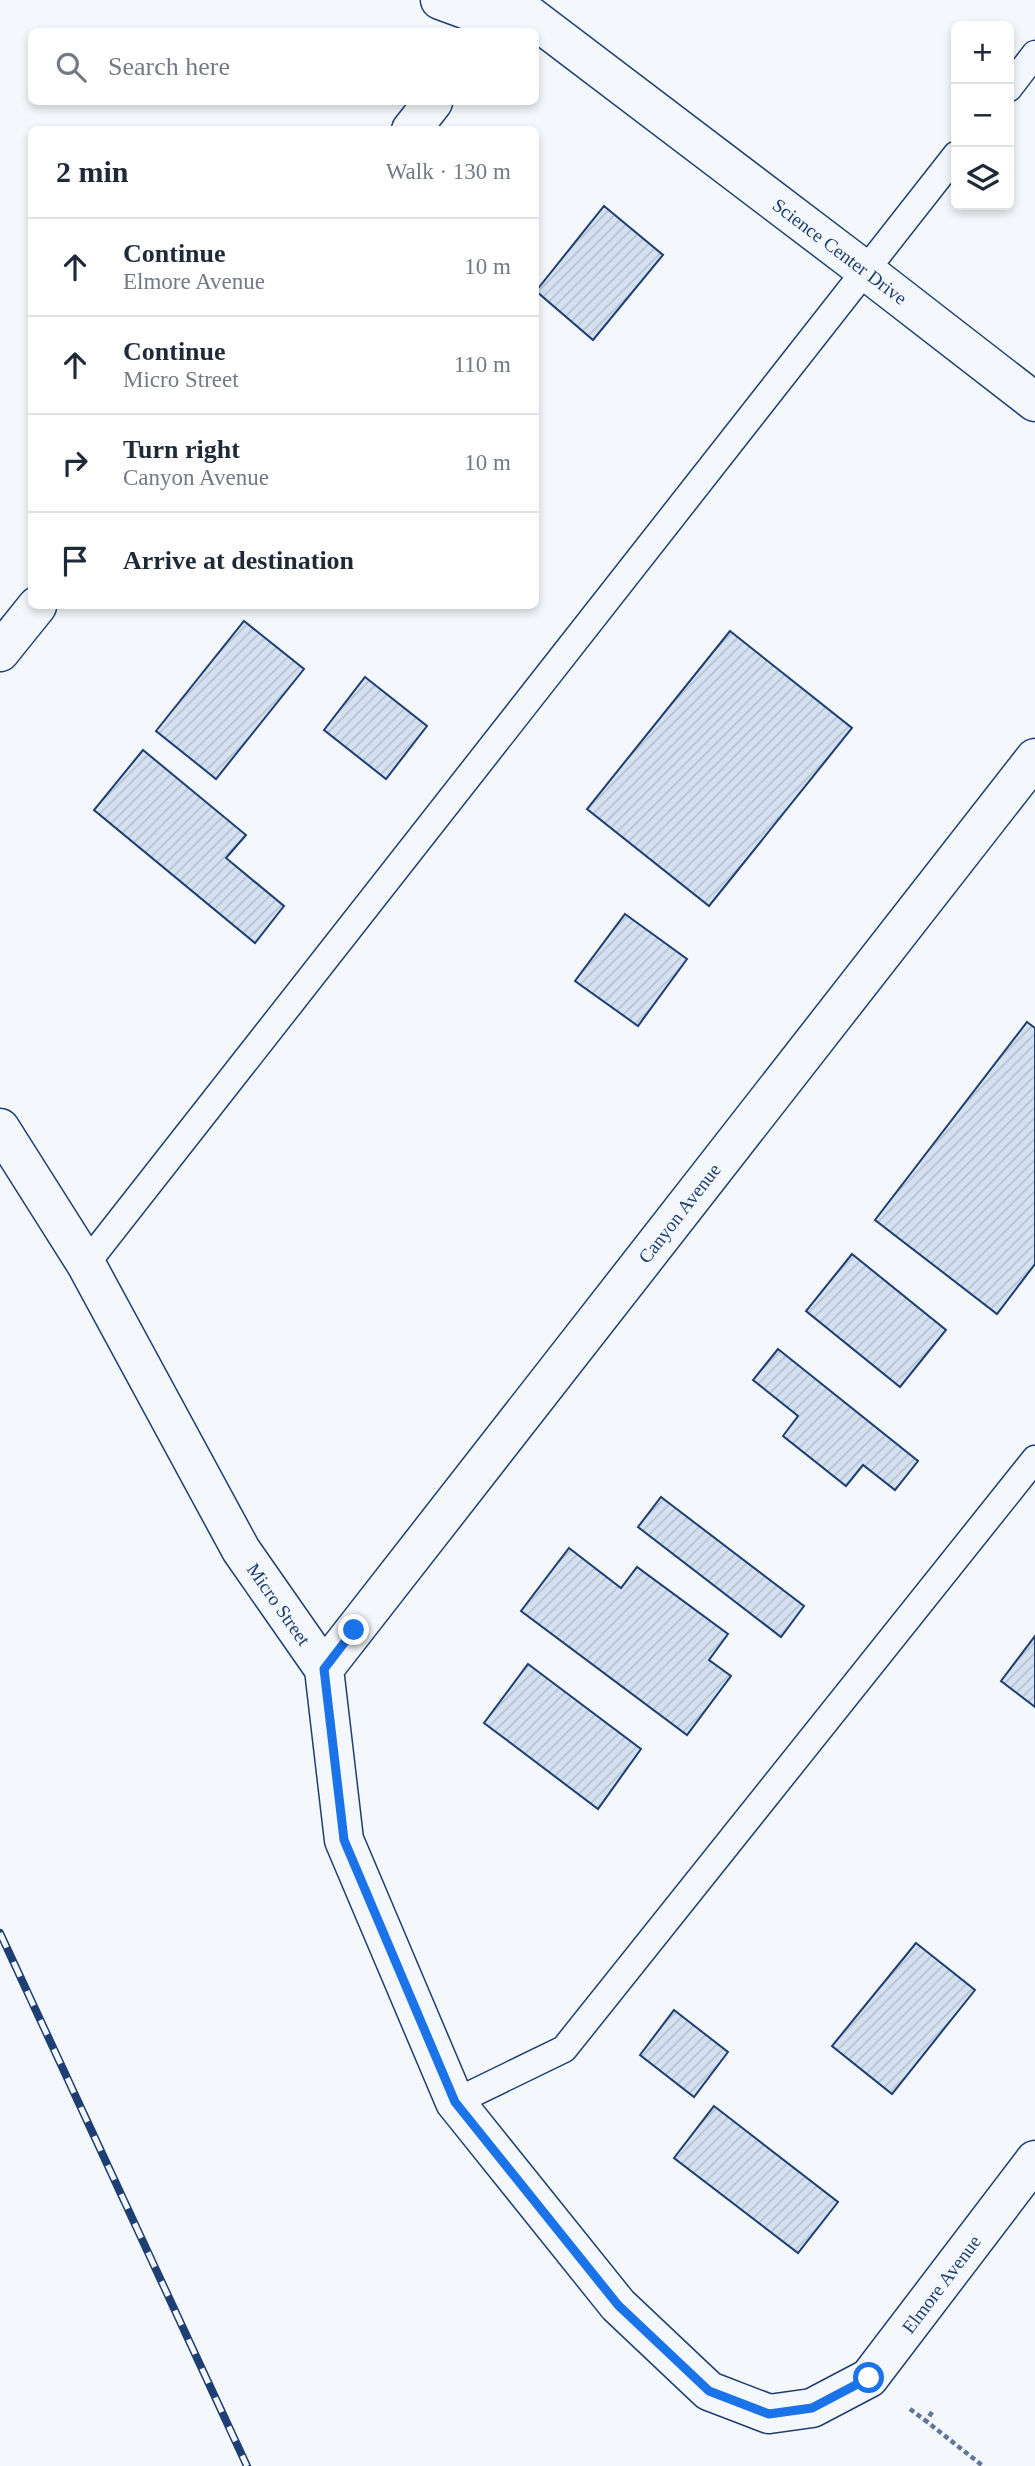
<!DOCTYPE html>
<html lang="en">
<head>
<meta charset="utf-8">
<style>
	:root { --surface:#fff; --page:#f2f2f3; --text:#1f2937; --muted:#747a83; --line:#e0e1e3 }
	body { margin:0; font-family:"Times New Roman",serif; background:var(--page); color:var(--text) }
	.controls { position:absolute; right:21px; top:21px; display:grid; overflow:hidden; border-radius:10px; box-shadow:0 4px 10px #0003 }
	.controls button { width:63px; height:63px; display:grid; place-items:center; padding:0; border:0; border-bottom:2px solid var(--line); background:var(--surface); color:var(--text); font:35px sans-serif }
	.stop { position:absolute; width:21px; height:21px; margin:-16px; border:5px solid #1a73e8; border-radius:50%; background:#fff }
	.stop.end { background:#1a73e8; border-color:#fff; box-shadow:0 2px 7px #0008 }
	.list { margin:0; padding:0; list-style:none }
	h2 { display:flex; justify-content:space-between; align-items:center; height:91px; margin:0; padding:0 28px; font-size:30px }
	h2 small { font-size:23px; font-weight:400; color:var(--muted) }
	.list li { display:grid; grid-template-columns:46px 1fr auto; gap:21px; align-items:center; box-sizing:border-box; height:98px; padding:0 28px; border-top:2px solid var(--line) }
	.list b { display:block; font-size:26px; white-space:nowrap }
	.list p { margin:0; font-size:23px; white-space:nowrap; color:var(--muted) }
	.list em { font-size:23px; font-style:normal; color:var(--muted) }
	.icon { flex:none; width:38px; height:38px; fill:none; stroke:currentColor; stroke-width:2; stroke-linecap:round; stroke-linejoin:round }
	.map { position:relative; flex:none; width:1035px; height:2466px; overflow:hidden }
	.search { position:absolute; background:var(--surface); box-shadow:0 4px 10px #0003; left:28px; top:28px; width:511px; height:77px; display:flex; align-items:center; gap:18px; box-sizing:border-box; padding:0 24px; border-radius:10px; color:var(--muted); font-size:26px }
	.panel { position:absolute; background:var(--surface); box-shadow:0 4px 10px #0003; left:28px; top:126px; width:511px; height:483px; border-radius:10px }
	.map>svg:first-child { display:block }
	.building { fill:url(#building-hatch); stroke:#1d3f73; stroke-width:2 }
	.lines { fill:none; stroke-linecap:round; stroke-linejoin:round }
	.service-casing { stroke:#1d3f73; stroke-width:29 }
	.minor-casing { stroke:#1d3f73; stroke-width:41 }
	.tertiary-casing { stroke:#1d3f73; stroke-width:41 }
	.path { stroke:#5e769c; stroke-width:4.5; stroke-dasharray:5 3.5; stroke-linecap:butt }
	.service { stroke:#f4f7fb; stroke-width:26 }
	.minor { stroke:#f4f7fb; stroke-width:38 }
	.tertiary { stroke:#f4f7fb; stroke-width:38 }
	.rail-casing { stroke:#1d3f73; stroke-width:8 }
	.rail { stroke:#f4f7fb; stroke-width:5; stroke-dasharray:16; stroke-linecap:butt }
	.route { stroke:#1a73e8; stroke-width:9 }
	.labels { text-anchor:middle; stroke-width:5; stroke-linejoin:round; paint-order:stroke }
	.street-label { font-size:19px; fill:#1d3f73; stroke:#f4f7fb }
</style>
</head>
<body>
<div class="map">
<svg width="1035" height="2466" viewBox="0 0 1035 2466">
	<defs>
		<pattern id="building-hatch" width="6" height="6" patternUnits="userSpaceOnUse" patternTransform="scale(1.75)"><rect width="6" height="6" fill="#d5e0f0"/><path d="M-1 1l2-2M0 6l6-6M5 7l2-2" fill="none" stroke="#b6c1d1"/></pattern>
	</defs>
	<rect width="100%" height="100%" fill="#f4f7fb"/>
	<path class="building" d="M604 206 663 255 593 340 536 291Z
		M244 621 304 669 216 779 156 731Z
		M730 631 852 728 709 906 587 809Z
		M365 677 427 726 386 779 324 730Z
		M143 750 246 835 226 858 284 906 255 943 94 810Z
		M625 914 687 959 638 1026 575 981Z
		M1027 1022 1035 1028V1264L997 1314 875 1220Z
		M852 1254 946 1330 900 1387 806 1311Z
		M778 1349 918 1461 895 1490 863 1465 846 1486 783 1436 798 1416 753 1380Z
		M661 1497 804 1606 781 1637 638 1527Z
		M569 1548 621 1588 637 1567 728 1634 709 1660 731 1676 687 1735 521 1611Z
		M1035 1636V1707L1001 1681Z
		M528 1664 641 1749 598 1809 484 1723Z
		M916 1943 975 1990 892 2094 832 2046Z
		M674 2010 728 2052 694 2097 640 2055Z
		M714 2106 838 2202 798 2253 674 2158Z"/>
	<g class="lines">
		<g class="service-casing">
			<path id="service" d="M1009 88 1035 54
				M86 1264 956 155
				M455 2102 564 2049 1035 1459"/>
		</g>
		<g class="minor-casing">
			<path id="minor" d="M411 130 433 102
				M0 652 37 606
				M0 1128 86 1264 241 1550 324 1669 344 1840 455 2102 618 2305 709 2391 769 2414 812 2408 869 2378 1035 2160
				M324 1669 1035 758"/>
		</g>
		<g class="tertiary-casing">
			<path id="tertiary" d="M440 0 497 21 516 32
				M509 0 866 271 1035 402"/>
		</g>
		<path class="path" d="M910 2409 926 2421
			M932 2412 926 2421 983 2466"/>
		<use href="#service" class="service"/>
		<use href="#minor" class="minor"/>
		<use href="#tertiary" class="tertiary"/>
		<g class="rail-casing">
			<path id="rail" d="M0 1933 247 2466"/>
		</g>
		<use href="#rail" class="rail"/>
	</g>
	<g class="lines">
		<path class="route" d="M354 1630 324 1669 344 1840 455 2102 618 2305 709 2391 769 2414 812 2408 869 2378"/>
	</g>
	<g class="labels">
		<g class="street-label">
			<text transform="translate(840 251) rotate(37)" y="7">Science Center Drive</text>
			<text transform="translate(679 1213) rotate(-52)" y="7">Canyon Avenue</text>
			<text transform="translate(279 1604) rotate(55)" y="7">Micro Street</text>
			<text transform="translate(941 2284) rotate(-53)" y="7">Elmore Avenue</text>
		</g>
	</g>
</svg>
<div class="controls">
<button>+</button>
<button>−</button>
<button><svg class="icon" aria-label="layers" viewBox="0 0 24 24"><path d="M12 4l9 5-9 5-9-5zM3 14l9 5 9-5"/></svg></button>
</div>
<div class="stop" style="left:869px;top:2378px"></div>
<div class="stop end" style="left:354px;top:1630px"></div>
<div class="search"><svg class="icon" aria-label="search" viewBox="0 0 24 24"><circle cx="10" cy="10" r="6"/><path d="M15 15l6 6"/></svg>Search here</div>
<section class="panel">
<h2>2 min<small>Walk · 130 m</small></h2>
<ul class="list">
<li><svg class="icon" aria-label="ahead" viewBox="0 0 24 24"><path d="M12 20V5M6 11l6-6 6 6"/></svg><div><b>Continue</b><p>Elmore Avenue</p></div><em>10 m</em></li>
<li><svg class="icon" aria-label="ahead" viewBox="0 0 24 24"><path d="M12 20V5M6 11l6-6 6 6"/></svg><div><b>Continue</b><p>Micro Street</p></div><em>110 m</em></li>
<li><svg class="icon" aria-label="right" viewBox="0 0 24 24"><path d="M7 20v-9h11M14 6l5 5-5 5"/></svg><div><b>Turn right</b><p>Canyon Avenue</p></div><em>10 m</em></li>
<li><svg class="icon" aria-label="arrive" viewBox="0 0 24 24"><path d="M6 21V4h12l-3 4 3 4H6"/></svg><div><b>Arrive at destination</b></div></li>
</ul>
</section>
</div>
</body>
</html>
